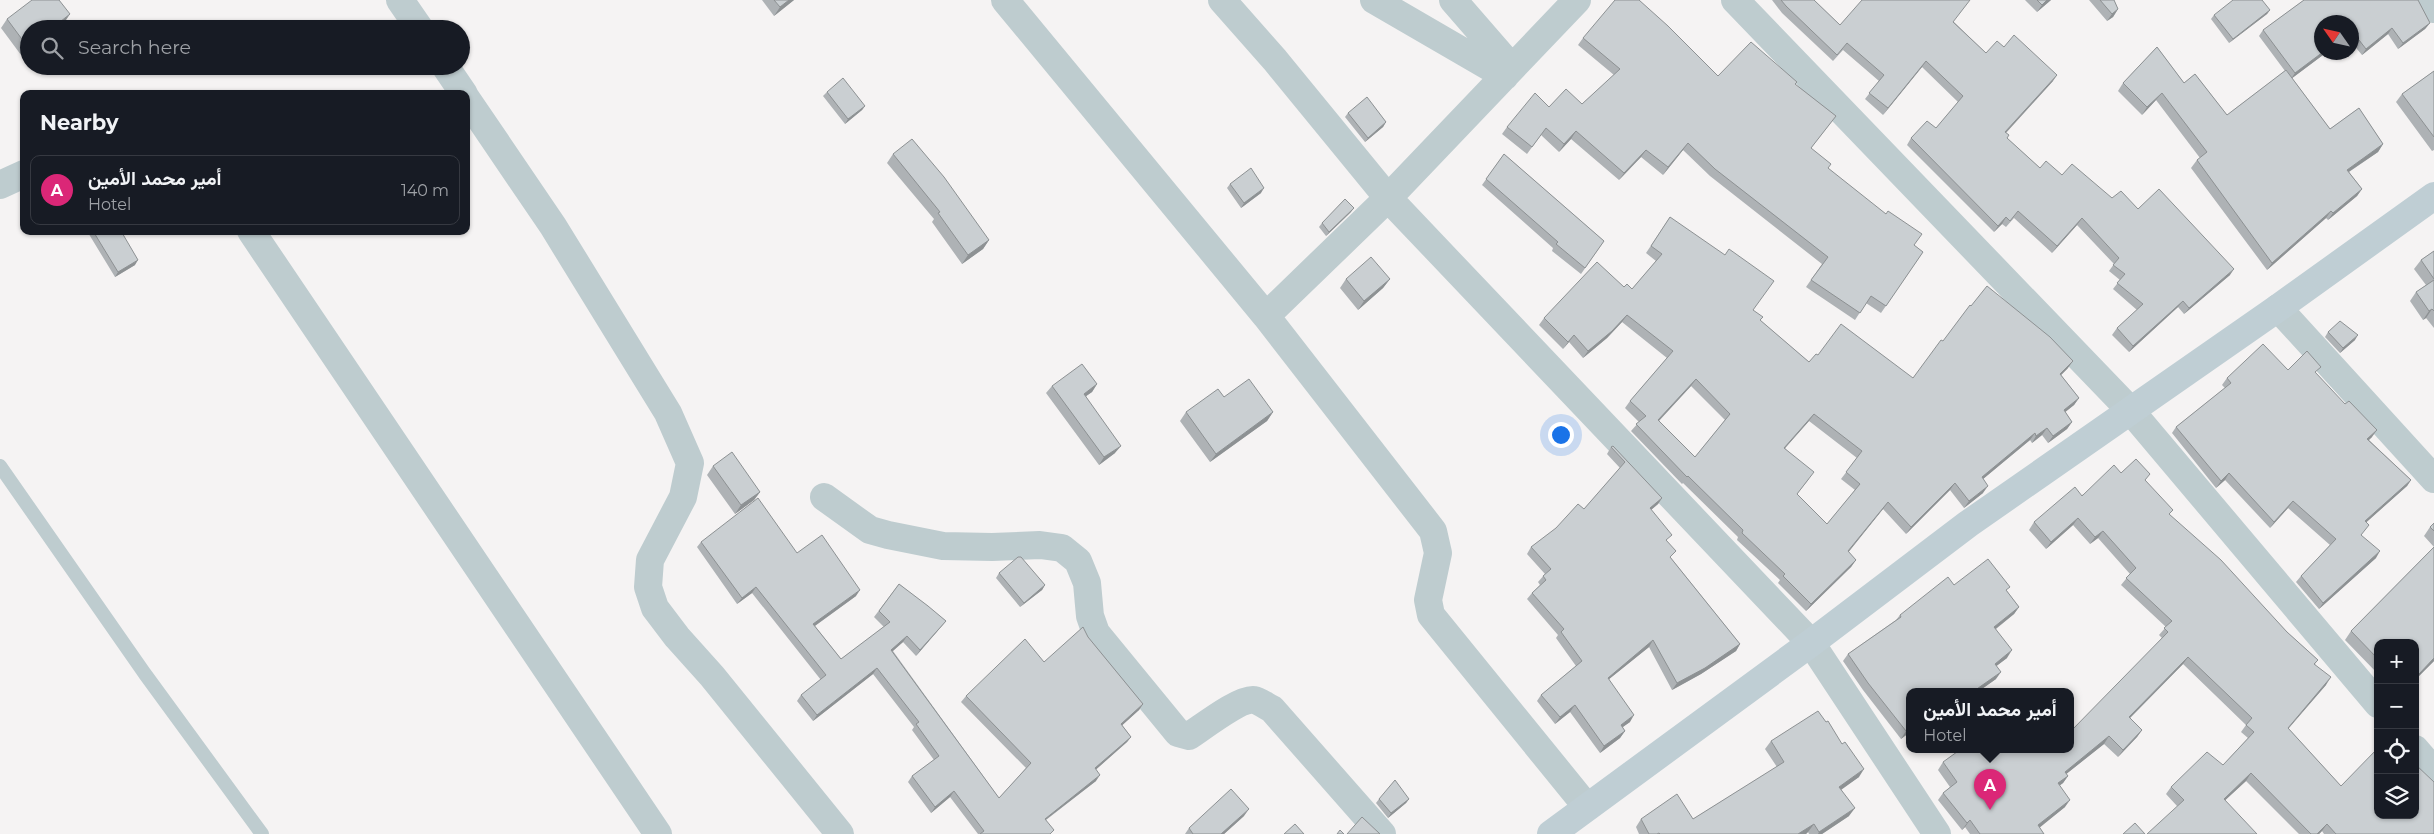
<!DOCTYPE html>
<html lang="en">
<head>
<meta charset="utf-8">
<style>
	:root { --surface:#171b24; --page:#242831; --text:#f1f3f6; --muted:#9ea1a6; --line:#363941; --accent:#db2777 }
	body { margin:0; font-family:Montserrat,Vazirmatn,sans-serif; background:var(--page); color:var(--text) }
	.controls { position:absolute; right:15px; bottom:15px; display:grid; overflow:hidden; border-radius:10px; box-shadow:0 1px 4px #0004 }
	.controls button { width:45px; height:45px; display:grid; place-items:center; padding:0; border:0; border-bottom:1px solid var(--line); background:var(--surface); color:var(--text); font:25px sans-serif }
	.compass { position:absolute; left:2314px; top:15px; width:45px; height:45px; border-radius:50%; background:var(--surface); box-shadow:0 1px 4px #0004; rotate:304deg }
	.you { position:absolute; left:1560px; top:434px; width:18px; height:18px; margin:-12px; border:4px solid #fff; border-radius:50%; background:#1a73e8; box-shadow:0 0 0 8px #1a73e833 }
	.badge { display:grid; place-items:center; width:32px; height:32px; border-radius:50%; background:var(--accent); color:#fff; font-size:16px; font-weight:700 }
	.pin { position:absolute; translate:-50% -41px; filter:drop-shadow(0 1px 2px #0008) }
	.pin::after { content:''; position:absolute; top:26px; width:18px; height:15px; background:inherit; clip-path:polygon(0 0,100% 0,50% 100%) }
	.popup { position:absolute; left:1906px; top:688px; width:168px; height:65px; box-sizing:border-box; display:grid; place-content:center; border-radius:10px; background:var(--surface); filter:drop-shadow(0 1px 4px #0005); font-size:16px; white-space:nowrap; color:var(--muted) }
	.popup b { font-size:19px; color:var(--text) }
	.popup::after { content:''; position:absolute; left:50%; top:100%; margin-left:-10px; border:10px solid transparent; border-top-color:var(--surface) }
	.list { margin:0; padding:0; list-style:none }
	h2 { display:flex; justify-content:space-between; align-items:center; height:65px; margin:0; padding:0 20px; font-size:21px }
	h2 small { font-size:16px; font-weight:400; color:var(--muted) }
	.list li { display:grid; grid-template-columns:32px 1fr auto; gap:15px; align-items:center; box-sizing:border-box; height:70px; margin:0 10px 10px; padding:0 10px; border:1px solid var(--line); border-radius:10px }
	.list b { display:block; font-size:19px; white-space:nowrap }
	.list p { margin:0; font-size:16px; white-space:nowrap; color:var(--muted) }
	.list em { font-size:16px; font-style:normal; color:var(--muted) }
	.icon { flex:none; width:28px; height:28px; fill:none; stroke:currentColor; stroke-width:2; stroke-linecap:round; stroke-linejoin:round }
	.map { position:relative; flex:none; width:2434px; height:834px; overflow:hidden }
	.search { position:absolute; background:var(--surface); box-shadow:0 1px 4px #0004; left:20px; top:20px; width:450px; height:55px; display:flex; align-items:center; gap:12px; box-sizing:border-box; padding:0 18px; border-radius:28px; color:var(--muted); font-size:19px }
	.panel { position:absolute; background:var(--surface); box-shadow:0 1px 4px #0004; left:20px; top:90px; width:450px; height:145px; border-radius:10px }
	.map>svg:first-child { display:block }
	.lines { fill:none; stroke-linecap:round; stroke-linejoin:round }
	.lane { stroke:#becccf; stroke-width:14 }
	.street { stroke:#becccf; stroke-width:28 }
	.secondary { stroke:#bfced4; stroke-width:28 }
	.wall { fill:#aeb2b5; fill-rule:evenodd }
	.shaded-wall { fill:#8d9193 }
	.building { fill:#cacfd2; stroke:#8d9193; fill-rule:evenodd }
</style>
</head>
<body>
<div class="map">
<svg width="2434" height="834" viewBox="0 0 2434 834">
	<rect width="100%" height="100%" fill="#f5f3f3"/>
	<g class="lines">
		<path class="lane" d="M0 466 145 674 262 834"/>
		<path class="street" d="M400 0 420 29
			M1005 0 1266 316 1433 531 1438 553 1428 600 1431 615 1587 807
			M1222 0 1275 60 1388 198 1811 643 1937 834
			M1374 0 1505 76
			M1453 0 1512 68
			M1735 0 2130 410 2378 704
			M2427 0 2434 9
			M445 66 464 94
			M466 98 553 226 668 413 690 463 683 497 650 560 648 587 655 608 677 637 712 676 840 834
			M0 185 24 174
			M251 231 658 834
			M2278 308 2434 479
			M1266 316 1388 198 1577 0
			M824 497 870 530 888 535 943 546 992 547 1040 545 1062 548 1078 561 1087 583 1090 616 1096 633 1178 733 1189 736C1203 727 1240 698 1254 700 1260 701 1267 707 1272 709L1382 834
			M2415 749 2434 771"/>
		<path class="secondary" d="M1551 834 1811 643 1968 524 2278 308 2434 196"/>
	</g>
	<path class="wall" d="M762 0H794L774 16Z
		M1772 0H1814L1840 25 1954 22 1986 53 2004 47 2053 81 2006 133 2007 138 2040 168 2062 175 2112 198 2138 209 2230 275 2184 314 2178 307 2129 352 2112 335 2117 328 2137 310 2113 289 2120 280 2109 271 2114 264 2077 225 2052 253 2014 218 2006 227 2002 224 1994 232 1907 145 1911 138 1936 128 1958 102 1922 67 1883 115 1865 99 1879 81 1843 50 1833 61 1782 13Z
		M2025 0H2051L2037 12Z
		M2089 0H2114L2118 9 2113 17 2107 21Z
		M2304 0H2418L2430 23 2425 29 2398 49 2388 34 2362 55 2352 43V22H2322V52H2327L2292 78 2330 129 2359 108 2383 144 2378 152 2349 172 2362 189 2357 196 2328 220 2326 218 2267 270 2191 168 2197 160 2200 158 2156 100 2142 115 2118 91 2123 83 2157 47 2184 83 2195 74 2227 115 2285 71 2259 36 2263 30Z
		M2270 10 2267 14 2229 43 2211 19 2214 15Z
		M7 19 64 23 21 55 1 28Z
		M1583 38 1718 76 1795 84 1836 116 1811 148 1828 168 1914 245 1923 252 1881 313 1866 303 1855 320 1806 287 1822 264 1710 176 1683 150 1663 175 1641 157 1619 180 1571 139 1559 152 1541 135 1527 154 1502 134 1507 127 1549 107 1582 104 1614 75 1578 45Z
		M2434 71V150L2432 151 2396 102 2402 94Z
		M827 92 865 106 862 110 845 124 823 96Z
		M1348 113 1386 122 1383 127 1365 142 1345 117Z
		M893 154 989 240 983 249 962 264 932 222 934 219 887 163Z
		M1504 154 1604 241 1581 274 1552 251 1553 248 1482 185Z
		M1230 184 1261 193 1241 208 1227 188Z
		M1351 212 1326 236 1319 227 1322 223Z
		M1670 217 1753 310 1760 320 1809 362 1818 355 1913 378 1943 341 2068 368 2061 375 2079 398 2074 405 2065 412 2072 422 2067 429 2048 443 2042 435 2032 443 2030 440 1983 479V493L1964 508 1950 490 1906 534 1883 509 1848 552 1856 560 1851 567 1806 611 1778 583 1780 580 1737 540 1738 537 1683 483 1682 484 1631 431 1639 422 1625 408 1630 401 1667 358 1622 322 1607 338 1583 358 1569 342 1563 349 1539 325 1544 318 1624 287 1632 289 1656 261 1646 253ZM1691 386 1725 420 1695 457 1659 421ZM1809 421 1857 458 1841 479 1855 490 1827 524 1797 494 1809 479 1785 448Z
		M87 231H121L135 265 115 277Z
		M2434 251V328L2426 318 2423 320 2410 301 2416 292 2426 285 2414 269 2421 260Z
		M1346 279H1390L1383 288 1358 310 1340 288Z
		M2328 332 2355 340 2340 353 2325 337Z
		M2288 370 2316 374 2372 437 2369 440 2411 480 2407 486 2366 522 2361 536 2376 558 2319 609 2296 582 2301 576 2330 545 2288 508 2270 528 2225 480 2216 488 2172 433 2176 427 2225 388 2222 385 2227 378Z
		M1097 384 1092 392 1086 396 1115 453 1099 465 1046 393 1052 386Z
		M1224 397 1273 412 1267 421 1210 462 1180 421 1186 412Z
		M1611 447 1662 498 1658 504 1651 510 1667 541 1671 558 1740 644 1736 651 1701 674 1672 690 1649 647 1609 679 1630 722 1622 727 1625 731 1620 738 1600 753 1570 712 1555 724 1537 701 1541 695 1576 666 1556 638 1558 635 1527 599 1532 593 1540 585 1538 582 1545 574 1527 554 1531 547 1584 509 1620 468 1607 454Z
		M713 466 760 492 754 500 735 514 707 475Z
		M2121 473 2146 481 2170 515 2287 632 2318 660 2315 664 2326 685 2288 728 2341 786 2434 834H2324L2322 831 2319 834H2299L2246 781 2225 800 2177 806 2166 794 2171 787 2223 765 2248 738 2241 732 2246 725 2183 664 2130 718 2142 730 2137 737 2118 757 2104 744 2066 774 2068 776 2063 783 2059 786 2065 807 2039 827 2044 834H1970L1965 827 1962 830 1938 800 1943 793 1950 787 1938 770 1943 762 2070 749 2162 638 2159 635 2166 627 2121 585 2130 574 2098 538 2090 544 2073 525 2046 549 2029 530 2034 522Z
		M2434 523V661L2415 680V643H2378V674L2345 640 2351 631 2434 547 2424 536 2430 527Z
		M701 542 797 553 856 596 815 626 841 659 884 627 874 617 899 584 946 621 916 656 903 642 893 651 999 798 1026 768 961 702 966 696 1044 662 1088 637 1143 704 1139 710 1122 725 1131 737 1127 742 1096 769V781L1046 820 1051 834H978L950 797 931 813 908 782 912 776 934 760 912 730 914 727 873 674 813 721 797 701 801 695 821 680 752 593 737 604 697 547Z
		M999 573 1045 585 1042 590 1020 607 996 578Z
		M1954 585 2007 591 2019 607 2014 614 1996 629 2007 658 1996 666V679L1979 691H1910V732L1901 739 1863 690 1843 661 1848 654 1896 620 1900 615Z
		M1771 741 1859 777 1841 789 1849 816 1822 834H1809L1808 832 1806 834H1639L1636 827 1641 819H1693L1777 767 1765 749Z
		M1379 799H1409L1406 803 1388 818 1376 803Z
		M1244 816 1224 834H1185L1189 828Z"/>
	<path class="shaded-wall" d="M789 0H794L774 16 780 7Z
		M2047 0H2051L2037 12 2042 5Z
		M2118 9 2113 17 2107 21 2112 14Z
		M2270 10 2267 14 2229 43 2233 39Z
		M70 14 64 23 56 29H51Z
		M2430 23 2425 29 2398 49 2403 43Z
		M2392 28 2388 34 2362 55 2366 49Z
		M29 45V49L21 55 27 46Z
		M2323 52H2327L2291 79 2295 73Z
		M1926 61 1922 67 1883 115 1888 108Z
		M2057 75 2053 81 2001 138 2005 132Z
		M2162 93 2156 100 2142 115 2147 107Z
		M865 106 862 110 845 124 848 119Z
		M1386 122 1383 127 1365 142 1368 138Z
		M1576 131 1571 139 1559 152 1564 144Z
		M1688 143 1683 150 1663 175 1668 167Z
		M2383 144 2378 152 2341 177 2347 170Z
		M1646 150 1641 157 1619 180 1624 173Z
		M1264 188 1261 193 1241 208 1244 203Z
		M2362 189 2357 196 2328 220 2333 213Z
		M1354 208 1351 212 1326 236 1329 232Z
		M2331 211 2326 218 2267 270 2272 263Z
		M2006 217 2002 224 1994 232 1998 226Z
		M2082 218 2077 225 2052 253 2057 246Z
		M989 240 983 249 962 264 968 255Z
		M138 260 135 265 115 277 118 272Z
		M2234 269 2230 275 2184 314 2189 308Z
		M1390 279 1383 288 1358 310 1364 301Z
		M2183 301 2178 307 2129 352 2133 346Z
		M2432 309 2426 318 2423 320 2429 311Z
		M1627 315 1622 322 1607 338 1583 358 1588 351Z
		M1574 335 1569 342 1563 349 1568 342Z
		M2358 335 2355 340 2340 353 2343 348Z
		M2073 361 2068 368 2055 381 2060 374Z
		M1696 379 1691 386 1653 427 1658 420Z
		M1097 384 1092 392 1079 401 1084 394Z
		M2079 398 2074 405 2059 417 2064 410Z
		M1273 412 1267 421 1210 462 1216 454Z
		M1814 414 1809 421 1779 455 1784 448Z
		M2072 422 2067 429 2048 443 2053 436Z
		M2047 428 2042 435 2032 443 2036 436Z
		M2377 430 2372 437 2363 445 2367 439Z
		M2035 433 2030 440 1977 484 1982 477Z
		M1121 446 1115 453 1099 465 1104 457Z
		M2229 473 2225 480 2216 488 2221 481Z
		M2411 480 2407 486 2360 528 2365 521Z
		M1955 483 1950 490 1906 534 1911 527Z
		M1988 486 1983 493 1964 508 1969 501Z
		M760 492 754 500 735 514 741 505Z
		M1662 498 1658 504 1645 515 1650 508Z
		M2293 501 2288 508 2270 528 2274 522Z
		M1888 502 1883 509 1843 559 1848 551Z
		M2078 518 2073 525 2046 549 2051 542Z
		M2103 531 2098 538 2090 544 2095 537Z
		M2380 551 2376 558 2319 609 2323 603Z
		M1856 560 1851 567 1806 611 1811 604Z
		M1045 585 1042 590 1020 607 1024 603Z
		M756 587 752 593 737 604 742 598Z
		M860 590 856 596 809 630 813 624Z
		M2019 607 2014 614 1989 634 1994 627Z
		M946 621 941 627 916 656 920 650Z
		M907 636 903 642 887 656 891 650Z
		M1653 640 1649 647 1603 684 1608 678Z
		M1740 644 1736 651 1701 674 1672 690 1677 683Z
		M2012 650 2007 658 1990 671 1995 664Z
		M2188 657 2183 664 2124 724 2129 717Z
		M2434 658V661L2415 680 2419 674Z
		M877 668 873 674 813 721 817 715Z
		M2001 672 1996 679 1979 691H1974Z
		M2331 677 2326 685 2283 735 2288 728Z
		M1143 704 1139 710 1117 730 1121 724Z
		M1575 705 1570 712 1555 724 1560 717Z
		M1634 715 1630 722 1616 732 1621 725Z
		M1910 728V732L1901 739 1906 731Z
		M2142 730 2137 737 2118 757 2123 750Z
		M1625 731 1620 738 1600 753 1604 746Z
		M2109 736 2104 744 2060 779 2065 772Z
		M1131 737 1127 742 1091 774 1095 768Z
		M1864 769 1859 777 1834 795 1839 787Z
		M2251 773 2246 781 2219 806 2224 799Z
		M1100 775 1096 781 1040 824 1045 819Z
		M2068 776 2063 783 2052 791 2058 783Z
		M954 791 950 797 931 813 935 807Z
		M1409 799 1406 803 1388 818 1391 813Z
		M2070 800 2065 807 2033 833 2038 825Z
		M1855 808 1849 816 1822 834H1818L1819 832Z
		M1249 809 1244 816 1224 834H1221Z
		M1970 820 1965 827 1962 830 1967 823Z
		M1814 824 1808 832 1806 834H1798Z
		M2327 824 2322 831 2319 834H2317Z"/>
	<path class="building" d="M32 0H59L70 14 51 29H29V45L27 46 7 19Z
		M774 0H789L780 7Z
		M1615 0H1639L1668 26 1718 76 1751 42 1797 82 1795 84 1836 116 1811 148 1831 164 1828 168 1886 214 1888 211 1922 234 1914 245 1923 252 1886 306 1871 296 1860 313 1811 280 1828 257 1715 169 1688 143 1668 167 1646 150 1624 173 1576 131 1564 144 1546 128 1532 147 1507 127 1535 93 1549 107 1566 89 1582 104 1620 69 1583 38Z
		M1781 0H1814L1840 25 1862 0H1970L1953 22 1986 53 1997 41 2004 47 2014 35 2057 75 2005 132 2009 135 2007 138 2040 168 2046 161 2062 175 2072 164 2112 198 2121 191 2138 209 2159 189 2234 269 2189 308 2183 301 2133 346 2117 328 2143 304 2117 283 2125 274 2113 265 2119 258 2082 218 2057 246 2018 211 2010 221 2006 217 1998 226 1911 138 1927 121 1936 128 1963 96 1926 61 1888 108 1869 93 1884 75 1847 43 1837 55 1786 6Z
		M2037 0H2047L2042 5Z
		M2100 0H2114L2118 9 2112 14Z
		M2233 0H2262L2270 10 2233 39 2214 15Z
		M2304 0H2418L2430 23 2403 43 2392 28 2366 49 2352 31V22H2322V52H2323L2295 73 2263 30Z
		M2157 47 2184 83 2195 74 2227 115 2286 70 2330 129 2359 108 2383 144 2347 170 2362 189 2333 213 2331 211 2272 263 2197 160 2207 152 2162 93 2147 107 2123 83Z
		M2434 71V137L2402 94Z
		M843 78 865 106 848 119 827 92Z
		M1367 97 1386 122 1368 138 1348 113Z
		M912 139 944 177 989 240 968 255 938 213 940 212 893 154Z
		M1504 154 1604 241 1585 268 1556 244 1558 242 1486 179Z
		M1251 168 1264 188 1244 203 1230 184Z
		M1345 199 1354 208 1329 232 1322 223Z
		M1670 217 1725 255 1729 249 1774 281 1753 310 1763 317 1760 320 1809 362 1816 354 1818 355 1841 324 1913 378 1941 340 1943 341 1970 305 1971 306 1987 286 2050 337 2073 361 2060 374 2079 398 2064 410 2072 422 2053 436 2047 428 2036 436 2035 433 1982 477 1988 486 1969 501 1955 483 1911 527 1888 502 1848 551 1856 560 1811 604 1783 576 1785 574 1742 533 1743 530 1688 476 1687 477 1636 424 1646 416 1630 401 1673 351 1627 315 1612 331 1588 351 1574 335 1568 342 1544 318 1597 262 1624 287 1627 284 1632 289 1662 254 1651 246ZM1696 379 1730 414 1695 457 1658 420ZM1814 414 1862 451 1846 472 1860 484 1827 524 1797 494 1814 472 1784 448Z
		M93 231H121L138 260 118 272Z
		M2434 251V279L2421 260Z
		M1371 257 1390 279 1364 301 1346 279Z
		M2434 280V311L2432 309 2429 311 2416 292Z
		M2340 321 2358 335 2343 348 2328 332Z
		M2263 344 2288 370 2307 351 2321 367 2315 372 2345 404 2349 401 2377 430 2367 439 2411 480 2365 521 2369 525 2361 535 2380 551 2323 603 2301 576 2336 539 2293 501 2274 522 2229 473 2221 481 2176 427 2231 383 2227 378Z
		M1082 364 1097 384 1084 394 1121 446 1104 457 1052 386Z
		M1249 379 1273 412 1216 454 1186 412 1218 389 1224 397Z
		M1613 446 1662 498 1650 508 1672 535 1666 540 1676 551 1670 557 1740 644 1705 668 1677 683 1653 640 1608 678 1634 715 1621 725 1625 731 1604 746 1575 705 1560 717 1541 695 1582 661 1561 632 1564 629 1532 593 1546 580 1543 576 1551 569 1531 547 1556 528 1578 504 1584 509 1625 462 1611 447Z
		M732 452 760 492 741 505 713 466Z
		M2136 459 2150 474 2145 480 2173 510 2169 514 2221 560 2287 632 2318 660 2314 664 2331 677 2288 728 2341 786 2378 748V815H2415V764L2434 782V834H2336L2327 824 2317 834H2311L2251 773 2224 799 2257 834H2147L2184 800 2171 787 2207 752 2223 765 2254 732 2246 725 2252 718 2188 657 2129 717 2142 730 2123 750 2109 736 2065 772 2068 776 2058 783 2070 800 2038 825 2044 834H1980L1970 820 1967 823 1943 793 1957 782 1943 762 1961 749H2070V732L2168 632 2164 628 2172 621 2126 578 2136 568 2103 531 2095 537 2078 518 2051 542 2034 522 2075 487 2082 496 2114 465 2121 473Z
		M758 498 797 553 822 535 860 590 813 624 841 659 890 622 879 611 899 584 928 606 946 621 920 650 907 636 891 650 999 798 1031 763 966 696 1025 639 1044 662 1083 627 1088 637 1143 704 1121 724 1131 737 1095 768 1100 775 1045 819 1054 830 1050 834H980L984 831 954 791 935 807 912 776 939 756 916 724 919 722 877 668 817 715 801 695 826 675 756 587 742 598 701 542Z
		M2434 523V531L2430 527Z
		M2434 547V658L2419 674 2416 672 2415 673V643H2378V659L2351 631Z
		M1018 557H1021L1045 585 1024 603 999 573Z
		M1988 559 2010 587 2006 590 2019 607 1994 627 2012 650 1995 664 2001 672 1974 691H1910V728L1906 731 1868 683 1848 654 1901 617 1900 615 1948 577 1954 585Z
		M1818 711 1826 722 1828 721 1842 744 1845 742 1864 769 1839 787 1855 808 1819 832 1814 824 1798 834H1660L1659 833 1657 834H1649L1641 819 1677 794 1693 819 1784 762 1771 741Z
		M1395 780 1409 799 1391 813 1379 799Z
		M1231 789 1249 809 1221 834H1193L1189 828Z
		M1362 817 1380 834H1347Z
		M2135 823 2145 834H2123Z
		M1295 824 1304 834H1284Z
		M1340 830 1344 834H1337Z"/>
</svg>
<div class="controls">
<button>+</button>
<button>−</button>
<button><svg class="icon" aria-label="locate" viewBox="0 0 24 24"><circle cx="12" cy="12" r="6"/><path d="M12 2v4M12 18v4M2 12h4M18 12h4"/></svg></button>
<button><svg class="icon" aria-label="layers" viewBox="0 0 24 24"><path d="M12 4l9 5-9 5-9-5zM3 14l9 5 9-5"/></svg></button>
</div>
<svg class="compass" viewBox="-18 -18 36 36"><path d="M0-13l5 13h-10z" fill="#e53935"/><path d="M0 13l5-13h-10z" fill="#9ea1a6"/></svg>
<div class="you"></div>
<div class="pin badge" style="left:1990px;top:810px">A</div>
<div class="popup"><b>أمير محمد الأمين</b>Hotel</div>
<div class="search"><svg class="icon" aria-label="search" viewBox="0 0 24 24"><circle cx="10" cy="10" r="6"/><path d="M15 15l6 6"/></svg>Search here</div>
<section class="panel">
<h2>Nearby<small></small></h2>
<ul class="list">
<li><span class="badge">A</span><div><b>أمير محمد الأمين</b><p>Hotel</p></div><em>140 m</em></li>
</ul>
</section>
</div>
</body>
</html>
